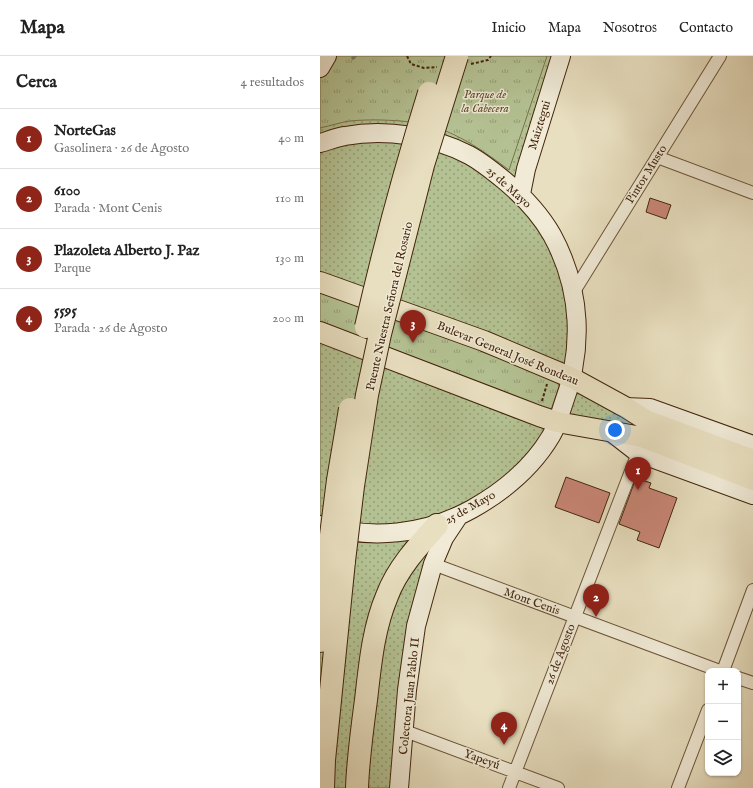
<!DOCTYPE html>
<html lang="es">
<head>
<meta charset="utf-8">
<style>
	:root { --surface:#fff; --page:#f6f6f6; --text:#222; --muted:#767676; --line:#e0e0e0; --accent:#8f2418 }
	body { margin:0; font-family:"IM FELL English",serif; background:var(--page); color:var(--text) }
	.controls { position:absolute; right:12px; bottom:12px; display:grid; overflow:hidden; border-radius:8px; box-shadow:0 1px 3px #0004 }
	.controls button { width:36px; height:36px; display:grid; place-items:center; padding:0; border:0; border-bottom:1px solid var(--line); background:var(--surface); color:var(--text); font:20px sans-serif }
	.you { position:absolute; left:295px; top:374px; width:14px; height:14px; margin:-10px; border:3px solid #fff; border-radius:50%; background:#1a73e8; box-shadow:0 0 0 6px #1a73e833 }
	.badge { display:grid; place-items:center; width:26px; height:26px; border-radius:50%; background:var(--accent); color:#fff; font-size:13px; font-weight:700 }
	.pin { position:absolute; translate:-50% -33px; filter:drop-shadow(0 1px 2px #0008) }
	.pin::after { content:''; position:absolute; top:21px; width:14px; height:12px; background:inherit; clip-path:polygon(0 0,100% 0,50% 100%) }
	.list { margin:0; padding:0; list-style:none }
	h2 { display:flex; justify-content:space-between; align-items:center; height:52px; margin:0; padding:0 16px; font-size:17px }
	h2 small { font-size:13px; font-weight:400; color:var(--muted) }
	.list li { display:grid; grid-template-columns:26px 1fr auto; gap:12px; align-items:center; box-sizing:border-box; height:60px; padding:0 16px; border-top:1px solid var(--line) }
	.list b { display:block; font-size:15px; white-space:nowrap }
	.list p { margin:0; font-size:13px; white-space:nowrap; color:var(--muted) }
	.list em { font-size:13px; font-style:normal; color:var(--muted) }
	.icon { flex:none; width:22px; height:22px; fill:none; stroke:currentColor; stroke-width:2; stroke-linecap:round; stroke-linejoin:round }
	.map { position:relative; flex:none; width:433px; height:732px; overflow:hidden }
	header { display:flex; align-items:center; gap:24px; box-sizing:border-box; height:56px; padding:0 20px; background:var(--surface); border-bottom:1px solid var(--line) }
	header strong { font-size:19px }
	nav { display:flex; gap:22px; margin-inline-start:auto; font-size:14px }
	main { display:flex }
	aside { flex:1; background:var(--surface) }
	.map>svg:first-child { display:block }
	.grass { fill:url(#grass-dots); stroke:#7c744f }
	.park { fill:url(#park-tufts); stroke:#7c744f }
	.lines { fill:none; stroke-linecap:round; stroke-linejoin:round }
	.stream { stroke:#76806c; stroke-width:3.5 }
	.building { fill:#ca8778; stroke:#43250b }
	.street-casing { stroke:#6c5438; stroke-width:14 }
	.secondary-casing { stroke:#43250b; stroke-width:20 }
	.primary-casing { stroke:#43250b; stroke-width:22 }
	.highway-casing { stroke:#43250b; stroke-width:24 }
	.path { stroke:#43250b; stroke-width:2; stroke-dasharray:3 2; stroke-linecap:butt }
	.street { stroke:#f0ead6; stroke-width:12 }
	.secondary { stroke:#f0ead6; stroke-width:18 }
	.primary { stroke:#e8dfc0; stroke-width:20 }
	.highway { stroke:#e8dfc0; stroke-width:22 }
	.highway-bridge-casing { stroke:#43250b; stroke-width:24; stroke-linecap:butt }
	.highway-bridge { stroke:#e8dfc0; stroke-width:22 }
	.labels { text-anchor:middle; stroke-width:3; stroke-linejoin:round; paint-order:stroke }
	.park-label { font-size:12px; font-style:italic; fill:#5f4c2d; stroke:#f0ead6 }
	.street-label { font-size:12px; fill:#43250b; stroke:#f0ead6 }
</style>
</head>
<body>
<header>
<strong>Mapa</strong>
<nav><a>Inicio</a><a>Mapa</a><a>Nosotros</a><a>Contacto</a></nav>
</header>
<main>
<aside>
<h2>Cerca<small>4 resultados</small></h2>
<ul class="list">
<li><span class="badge">1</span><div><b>NorteGas</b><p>Gasolinera · 26 de Agosto</p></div><em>40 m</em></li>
<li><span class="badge">2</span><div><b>6100</b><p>Parada · Mont Cenis</p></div><em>110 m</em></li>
<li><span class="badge">3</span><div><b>Plazoleta Alberto J. Paz</b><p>Parque</p></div><em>130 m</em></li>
<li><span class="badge">4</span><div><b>5595</b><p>Parada · 26 de Agosto</p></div><em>200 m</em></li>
</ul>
</aside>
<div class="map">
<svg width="433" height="732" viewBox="0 0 433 732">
	<defs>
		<pattern id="grass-dots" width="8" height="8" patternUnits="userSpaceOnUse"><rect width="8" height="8" fill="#b4c293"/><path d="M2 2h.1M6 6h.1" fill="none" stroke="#949d76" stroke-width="1.8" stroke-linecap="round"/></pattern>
		<pattern id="park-tufts" width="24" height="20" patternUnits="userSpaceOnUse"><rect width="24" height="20" fill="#b4c293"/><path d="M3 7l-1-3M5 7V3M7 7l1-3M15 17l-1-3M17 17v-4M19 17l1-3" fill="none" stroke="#949d76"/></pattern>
	</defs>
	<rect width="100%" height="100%" fill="#e8dfc0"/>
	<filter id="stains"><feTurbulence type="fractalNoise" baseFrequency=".005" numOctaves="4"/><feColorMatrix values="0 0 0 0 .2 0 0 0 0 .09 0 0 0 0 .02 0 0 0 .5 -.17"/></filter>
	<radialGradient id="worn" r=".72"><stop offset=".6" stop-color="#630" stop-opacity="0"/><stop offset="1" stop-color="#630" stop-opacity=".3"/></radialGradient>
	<path class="grass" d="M7 0H241L201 138 245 209 253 322 433 389 291 376 237 366 222 395 138 461 113 508 79 732H0V276L237 366 252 322 0 226V12Z"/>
	<path class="park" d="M14 0H227L189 114C165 96 141 79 112 70 92 64 45 62 24 66 16 68 8 70 0 72V22Z
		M0 236 229 319 236 324 239 330 231 354 226 355 0 269Z"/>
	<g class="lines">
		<path class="stream" d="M33 2 35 0"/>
	</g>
	<path class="building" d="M330 142 351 149 346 163 326 156Z
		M246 421 290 437 279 467 235 451Z
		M316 422 331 427 329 432 357 442 339 492 317 484 320 476 299 468Z"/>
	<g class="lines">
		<g class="street-casing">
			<path id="street" d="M337 101 433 137
				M253 237 400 0
				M113 508 400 615
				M403 615 433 534
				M418 622 433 627
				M85 675 238 732
				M189 732 318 397
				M358 732 388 654"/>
		</g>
		<g class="secondary-casing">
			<path id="secondary" d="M0 12 7 0
				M0 87C8 85 17 81 25 80 66 72 112 80 149 99 162 106 174 116 185 125 204 141 220 158 232 179 262 234 264 294 242 352 239 362 236 372 231 380 212 412 184 435 152 453 105 479 51 484 0 469
				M201 138 206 113 241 0
				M305 351 330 352 433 389
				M291 376 318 397 433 439
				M79 732 87 634 96 570 113 508 124 482 138 461"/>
		</g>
		<g class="primary-casing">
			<path id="primary" d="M0 226 164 285 252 322 305 351 326 364 433 404
				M0 276 219 360 237 366 322 381 433 424"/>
		</g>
		<g class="highway-casing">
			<path id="highway" d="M0 585 8 503
				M3 732 4 704 24 505
				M37 732C38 703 42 674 46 644 50 610 53 573 67 540 77 513 98 490 117 469"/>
		</g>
		<path class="path" d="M87 0 91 8 104 12 117 11
			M151 8 168 4 171 0
			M222 345 227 328"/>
		<use href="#street" class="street"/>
		<use href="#secondary" class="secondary"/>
		<use href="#primary" class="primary"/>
		<use href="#highway" class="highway"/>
		<g class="highway-bridge-casing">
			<path id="highway-bridge" d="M46 271C64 192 85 114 109 37
				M8 503 18 424 30 353
				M24 505 33 430 47 339 60 278 103 109 137 0"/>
		</g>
		<use href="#highway-bridge" class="highway-bridge"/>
	</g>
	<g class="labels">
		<g class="park-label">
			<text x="165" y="42">Parque de<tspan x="165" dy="14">la Cabecera</tspan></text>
		</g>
		<g class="street-label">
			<text transform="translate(219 69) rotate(-73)" y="4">Maiztegui</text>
			<text transform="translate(326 118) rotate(-58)" y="4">Pintor Musto</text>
			<text transform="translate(189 131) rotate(42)" y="4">25 de Mayo</text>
			<text transform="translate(69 250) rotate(-77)" y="4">Puente Nuestra Señora del Rosario</text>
			<text transform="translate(188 297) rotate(22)" y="4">Bulevar General José Rondeau</text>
			<text transform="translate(150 451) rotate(-29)" y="4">25 de Mayo</text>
			<text transform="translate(212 545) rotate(20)" y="4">Mont Cenis</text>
			<text transform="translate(240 598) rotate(-69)" y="4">26 de Agosto</text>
			<text transform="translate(89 640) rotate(-84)" y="4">Colectora Juan Pablo II</text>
			<text transform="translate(162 703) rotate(20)" y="4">Yapeyú</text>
		</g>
	</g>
	<rect width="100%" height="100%" filter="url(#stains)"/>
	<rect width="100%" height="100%" fill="url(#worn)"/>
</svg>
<div class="controls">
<button>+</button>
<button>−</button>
<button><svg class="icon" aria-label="layers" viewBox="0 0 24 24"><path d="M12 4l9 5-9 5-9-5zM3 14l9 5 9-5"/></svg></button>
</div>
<div class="you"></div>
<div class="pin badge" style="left:318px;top:434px">1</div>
<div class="pin badge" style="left:276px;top:561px">2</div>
<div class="pin badge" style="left:93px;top:287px">3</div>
<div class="pin badge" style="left:184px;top:689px">4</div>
</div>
</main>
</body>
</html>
